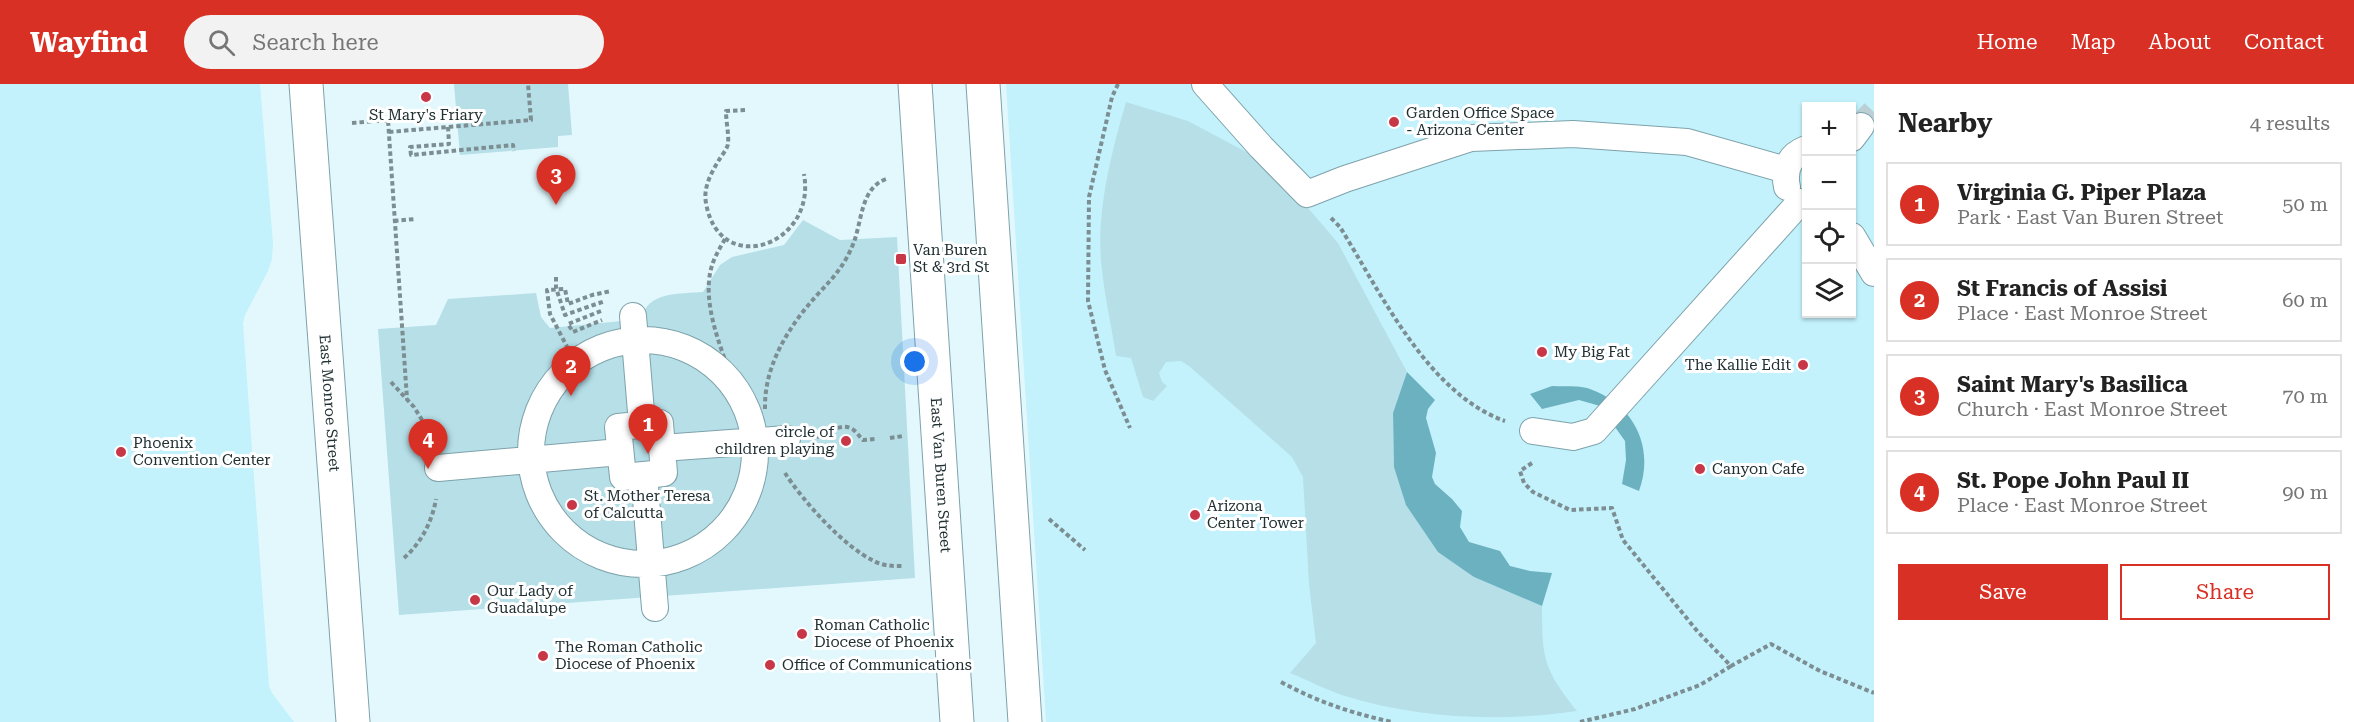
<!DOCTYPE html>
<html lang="en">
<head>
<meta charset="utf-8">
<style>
	:root { --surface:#fff; --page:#f2f2f2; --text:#222; --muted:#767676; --line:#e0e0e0; --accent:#d93025 }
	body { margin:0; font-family:"Roboto Serif",serif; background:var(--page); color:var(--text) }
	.controls { position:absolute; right:18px; top:18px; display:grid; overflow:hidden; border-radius:0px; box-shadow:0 2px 4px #0004 }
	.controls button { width:54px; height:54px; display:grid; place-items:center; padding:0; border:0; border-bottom:2px solid var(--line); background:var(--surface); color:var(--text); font:30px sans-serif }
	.you { position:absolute; left:915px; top:278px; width:21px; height:21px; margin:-15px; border:4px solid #fff; border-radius:50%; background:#1a73e8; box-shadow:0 0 0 9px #1a73e833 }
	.badge { display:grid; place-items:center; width:39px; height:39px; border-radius:50%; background:var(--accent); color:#fff; font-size:20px; font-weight:700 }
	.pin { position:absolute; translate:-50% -50px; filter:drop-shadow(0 2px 3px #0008) }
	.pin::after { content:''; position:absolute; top:32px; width:21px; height:18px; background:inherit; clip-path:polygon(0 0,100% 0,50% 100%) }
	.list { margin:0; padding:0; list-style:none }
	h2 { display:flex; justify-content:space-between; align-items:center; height:78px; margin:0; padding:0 24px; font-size:26px }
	h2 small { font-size:20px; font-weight:400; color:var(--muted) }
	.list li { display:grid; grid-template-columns:39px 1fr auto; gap:18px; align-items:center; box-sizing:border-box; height:84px; margin:0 12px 12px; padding:0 12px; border:2px solid var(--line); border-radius:0px }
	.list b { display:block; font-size:22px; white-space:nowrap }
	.list p { margin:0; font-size:20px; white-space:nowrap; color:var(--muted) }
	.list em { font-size:20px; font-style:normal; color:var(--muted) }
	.actions { display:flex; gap:12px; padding:18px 24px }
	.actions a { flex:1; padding:14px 0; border:2px solid var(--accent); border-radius:0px; text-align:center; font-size:21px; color:var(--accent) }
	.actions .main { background:var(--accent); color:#fff }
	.icon { flex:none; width:33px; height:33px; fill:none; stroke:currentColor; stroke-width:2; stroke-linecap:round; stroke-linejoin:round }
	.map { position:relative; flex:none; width:1874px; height:638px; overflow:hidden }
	header { display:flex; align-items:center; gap:36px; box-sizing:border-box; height:84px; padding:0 30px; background:var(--accent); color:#fff }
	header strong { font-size:28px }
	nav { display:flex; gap:33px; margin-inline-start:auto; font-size:21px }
	.search { width:420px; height:54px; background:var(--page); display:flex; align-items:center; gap:15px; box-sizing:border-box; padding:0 21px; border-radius:33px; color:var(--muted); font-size:22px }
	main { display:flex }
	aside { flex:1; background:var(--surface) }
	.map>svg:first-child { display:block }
	.built { fill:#c3f2fd; fill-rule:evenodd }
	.green { fill:#b6dfe8 }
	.water { fill:#6cb1c0 }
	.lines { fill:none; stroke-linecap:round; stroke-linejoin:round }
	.pedestrian-tunnel { stroke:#bbd0d5; stroke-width:26; stroke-dasharray:26 13; stroke-linecap:butt }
	.pedestrian-casing { stroke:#7ea2aa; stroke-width:28 }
	.minor-casing { stroke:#7ea2aa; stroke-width:35 }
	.primary-casing { stroke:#7ea2aa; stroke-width:35 }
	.path { stroke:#7c8e92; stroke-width:4; stroke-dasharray:4.5 3; stroke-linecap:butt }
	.pedestrian { stroke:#fff; stroke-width:26 }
	.minor { stroke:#fff; stroke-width:33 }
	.primary { stroke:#fff; stroke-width:33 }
	.poi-dot { fill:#c73747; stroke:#fff; stroke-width:2 }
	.labels { text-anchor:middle; stroke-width:6; stroke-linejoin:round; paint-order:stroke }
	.poi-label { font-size:15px; fill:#213033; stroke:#fff; text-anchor:start }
	.street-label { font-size:15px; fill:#213033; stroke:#fff }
</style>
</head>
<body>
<header>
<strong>Wayfind</strong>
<div class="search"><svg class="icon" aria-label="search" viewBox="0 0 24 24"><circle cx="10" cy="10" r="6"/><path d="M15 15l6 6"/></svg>Search here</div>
<nav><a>Home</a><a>Map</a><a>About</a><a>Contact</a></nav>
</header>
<main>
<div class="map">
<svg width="1874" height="638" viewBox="0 0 1874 638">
	<rect width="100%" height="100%" fill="#e2f8fd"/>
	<path class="built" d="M0 0H260L273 159 272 175 268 187 245 231 243 239 269 602 272 609 294 638H0Z
		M1006 0H1874V638H1046ZM1806 22H1852V230H1806Z"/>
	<path class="green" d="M454 0H568L572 51 558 52V63L460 71Z
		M1126 18 1188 37 1252 71 1303 118 1338 159 1407 288 1393 329 1394 383 1474 493 1542 522C1542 576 1544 585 1577 627 1501 638 1419 635 1345 612 1326 606 1308 596 1290 589L1316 559 1309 500 1303 393 1292 373 1189 282 1181 277 1166 278 1159 289 1162 298 1167 302 1153 317 1143 313 1131 274 1116 272C1112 244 1105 215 1102 186 1095 132 1111 70 1126 18Z
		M803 136 840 156 897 153 915 494 399 531 378 245 436 241 448 215 536 209 541 233 550 244 642 235C646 207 681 210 703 208L720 181 732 173 784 161Z"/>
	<path class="water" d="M1407 288 1435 316 1428 325 1426 334 1436 369 1432 393 1435 400 1452 415 1462 427 1460 443 1469 458 1500 467 1510 482 1530 487 1552 489 1542 522 1474 493 1438 468 1406 421 1394 383 1393 329Z
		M1552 302C1564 303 1579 301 1590 305 1634 321 1655 363 1639 407L1622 400 1626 376 1625 357 1600 322 1579 316 1542 325 1530 310Z"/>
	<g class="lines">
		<path class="pedestrian-tunnel" d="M1861 42 1874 28"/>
		<g class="pedestrian-casing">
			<path id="pedestrian" d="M1205 0 1261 63 1307 110 1345 95 1471 54 1573 50 1687 58 1786 86
				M1852 54 1861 42
				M1787 103C1783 85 1790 71 1806 65
				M1852 152 1874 189
				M633 232 642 340
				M531 368a112 112 0 1 1 224 0a112 112 0 1 1-224 0Z
				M660 339 664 389 623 393 618 343Z
				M1533 347 1573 353 1594 347 1800 118
				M662 364 787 355
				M438 384 620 368
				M644 391 655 524"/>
		</g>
		<g class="minor-casing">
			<g id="minor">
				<path id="s1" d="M306 0 353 638"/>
			</g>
		</g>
		<g class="primary-casing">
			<g id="primary">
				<path id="s2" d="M915 0 957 638"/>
				<path d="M983 0 1025 638"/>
			</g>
		</g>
		<path class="path" d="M1118 0 1112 13 1089 113 1088 217 1105 286 1130 344
			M745 26 726 27C726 38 729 50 728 60 727 65 722 71 719 76 711 89 703 104 706 119 719 195 817 162 804 90
			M352 39 388 36 407 315
			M448 43 449 60 410 63 411 71 513 61 514 67
			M389 48 531 36 528 0
			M1331 134 1340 143C1381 209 1428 310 1505 337
			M394 137 415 135
			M725 155C721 162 717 169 714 176 698 214 722 266 735 303
			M556 193V204L565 231 605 217
			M601 227 568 240 573 248 602 236
			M575 278 550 230 547 206 565 205 568 220 592 211 611 207
			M391 298 414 323 432 352
			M765 325C764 281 789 242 818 210 834 193 845 181 854 158 862 136 861 104 886 95
			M817 353C828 350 840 338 852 345 856 347 859 352 863 356L875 355
			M890 354 903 352
			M1532 379 1520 387 1524 399 1533 408 1570 426 1612 424 1623 456 1698 548 1731 582 1771 560 1820 587 1874 609
			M785 389C803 417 844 463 874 477 883 482 892 482 902 482
			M1049 435 1085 466
			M404 474C421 459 432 438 436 415
			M1281 598C1318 618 1351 629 1392 638
			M1580 638 1635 625 1700 601 1731 582"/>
		<use href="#pedestrian" class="pedestrian"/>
		<use href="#minor" class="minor"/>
		<use href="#primary" class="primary"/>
	</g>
	<g class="poi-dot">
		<circle cx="426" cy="13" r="6"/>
		<circle cx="1394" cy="38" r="6"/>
		<rect x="895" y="169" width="12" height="12" rx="3"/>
		<circle cx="1542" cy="268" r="6"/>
		<circle cx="1803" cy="281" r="6"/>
		<circle cx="846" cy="357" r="6"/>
		<circle cx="121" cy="368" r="6"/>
		<circle cx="1700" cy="385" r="6"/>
		<circle cx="572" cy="421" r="6"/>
		<circle cx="1195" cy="431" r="6"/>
		<circle cx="475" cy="516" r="6"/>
		<circle cx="802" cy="550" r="6"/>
		<circle cx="543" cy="572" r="6"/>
		<circle cx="770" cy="581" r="6"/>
	</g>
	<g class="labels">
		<g class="poi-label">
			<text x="1406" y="34">Garden Office Space<tspan x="1406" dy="17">- Arizona Center</tspan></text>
			<text x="426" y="36" text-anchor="middle">St Mary's Friary</text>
			<text x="913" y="171">Van Buren<tspan x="913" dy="17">St &amp; 3rd St</tspan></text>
			<text x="1554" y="273">My Big Fat</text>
			<text x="1791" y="286" text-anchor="end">The Kallie Edit</text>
			<text x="834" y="353" text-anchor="end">circle of<tspan x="834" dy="17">children playing</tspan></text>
			<text x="133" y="364">Phoenix<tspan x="133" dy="17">Convention Center</tspan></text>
			<text x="1712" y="390">Canyon Cafe</text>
			<text x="584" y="417">St. Mother Teresa<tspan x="584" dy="17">of Calcutta</tspan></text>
			<text x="1207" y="427">Arizona<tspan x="1207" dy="17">Center Tower</tspan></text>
			<text x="487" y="512">Our Lady of<tspan x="487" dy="17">Guadalupe</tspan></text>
			<text x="814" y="546">Roman Catholic<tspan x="814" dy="17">Diocese of Phoenix</tspan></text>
			<text x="555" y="568">The Roman Catholic<tspan x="555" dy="17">Diocese of Phoenix</tspan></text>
			<text x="782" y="586">Office of Communications</text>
		</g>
		<g class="street-label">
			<text dy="5" stroke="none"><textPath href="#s1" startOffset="320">East Monroe Street</textPath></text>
			<text dy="5" stroke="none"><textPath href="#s2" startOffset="392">East Van Buren Street</textPath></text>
		</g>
	</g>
</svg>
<div class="controls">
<button>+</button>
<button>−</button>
<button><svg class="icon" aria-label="locate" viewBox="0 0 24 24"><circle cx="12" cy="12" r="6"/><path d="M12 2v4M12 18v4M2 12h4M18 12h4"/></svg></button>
<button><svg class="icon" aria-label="layers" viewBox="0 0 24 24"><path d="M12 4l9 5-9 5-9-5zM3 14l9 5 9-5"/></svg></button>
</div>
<div class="you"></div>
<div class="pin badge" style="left:648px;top:370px">1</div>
<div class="pin badge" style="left:571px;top:312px">2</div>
<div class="pin badge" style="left:556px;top:121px">3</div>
<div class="pin badge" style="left:428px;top:385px">4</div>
</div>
<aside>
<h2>Nearby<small>4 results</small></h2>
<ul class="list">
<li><span class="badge">1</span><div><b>Virginia G. Piper Plaza</b><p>Park · East Van Buren Street</p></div><em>50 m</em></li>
<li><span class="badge">2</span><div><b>St Francis of Assisi</b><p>Place · East Monroe Street</p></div><em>60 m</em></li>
<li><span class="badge">3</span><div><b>Saint Mary's Basilica</b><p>Church · East Monroe Street</p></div><em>70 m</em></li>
<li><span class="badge">4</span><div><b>St. Pope John Paul II</b><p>Place · East Monroe Street</p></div><em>90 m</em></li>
</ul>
<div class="actions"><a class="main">Save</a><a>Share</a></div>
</aside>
</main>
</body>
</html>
